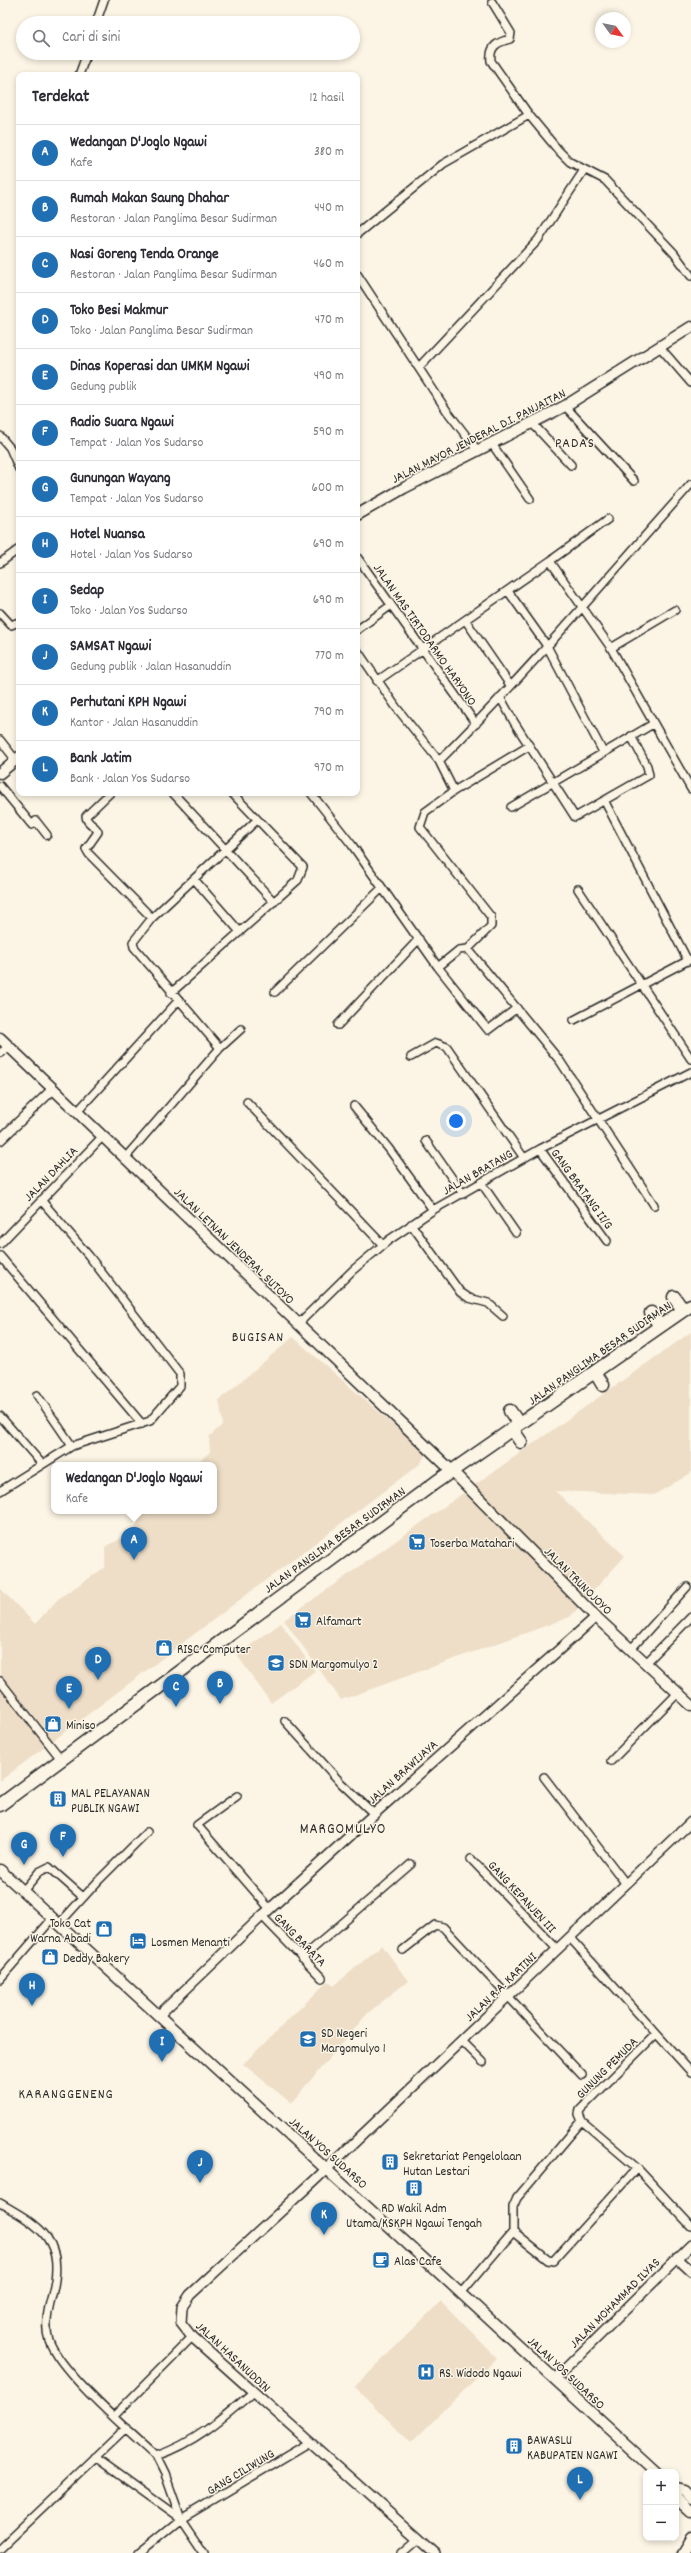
<!DOCTYPE html>
<html lang="id">
<head>
<meta charset="utf-8">
<style>
	:root { --surface:#fff; --page:#f2f2f3; --text:#2b2b33; --muted:#7c7c81; --line:#e1e1e2; --accent:#1f6fb2 }
	body { margin:0; font-family:Dekko,sans-serif; background:var(--page); color:var(--text) }
	.controls { position:absolute; right:12px; bottom:12px; display:grid; overflow:hidden; border-radius:8px; box-shadow:0 2px 6px #0003 }
	.controls button { width:36px; height:36px; display:grid; place-items:center; padding:0; border:0; border-bottom:1px solid var(--line); background:var(--surface); color:var(--text); font:20px sans-serif }
	.compass { position:absolute; left:595px; top:12px; width:36px; height:36px; border-radius:50%; background:var(--surface); box-shadow:0 2px 6px #0003; rotate:123deg }
	.you { position:absolute; left:456px; top:1121px; width:14px; height:14px; margin:-10px; border:3px solid #fff; border-radius:50%; background:#1a73e8; box-shadow:0 0 0 6px #1a73e833 }
	.badge { display:grid; place-items:center; width:26px; height:26px; border-radius:50%; background:var(--accent); color:#fff; font-size:13px; font-weight:700 }
	.pin { position:absolute; translate:-50% -33px; filter:drop-shadow(0 1px 2px #0008) }
	.pin::after { content:''; position:absolute; top:21px; width:14px; height:12px; background:inherit; clip-path:polygon(0 0,100% 0,50% 100%) }
	.popup { position:absolute; left:51px; top:1462px; width:166px; height:52px; box-sizing:border-box; display:grid; place-content:center; border-radius:8px; background:var(--surface); filter:drop-shadow(0 1px 3px #0005); font-size:13px; white-space:nowrap; color:var(--muted) }
	.popup b { font-size:15px; color:var(--text) }
	.popup::after { content:''; position:absolute; left:50%; top:100%; margin-left:-8px; border:8px solid transparent; border-top-color:var(--surface) }
	.list { margin:0; padding:0; list-style:none }
	h2 { display:flex; justify-content:space-between; align-items:center; height:52px; margin:0; padding:0 16px; font-size:17px }
	h2 small { font-size:13px; font-weight:400; color:var(--muted) }
	.list li { display:grid; grid-template-columns:26px 1fr auto; gap:12px; align-items:center; box-sizing:border-box; height:56px; padding:0 16px; border-top:1px solid var(--line) }
	.list b { display:block; font-size:15px; white-space:nowrap }
	.list p { margin:0; font-size:13px; white-space:nowrap; color:var(--muted) }
	.list em { font-size:13px; font-style:normal; color:var(--muted) }
	.icon { flex:none; width:22px; height:22px; fill:none; stroke:currentColor; stroke-width:2; stroke-linecap:round; stroke-linejoin:round }
	.map { position:relative; flex:none; width:691px; height:2553px; overflow:hidden }
	.search { position:absolute; background:var(--surface); box-shadow:0 2px 6px #0003; left:16px; top:16px; width:344px; height:44px; display:flex; align-items:center; gap:10px; box-sizing:border-box; padding:0 14px; border-radius:22px; color:var(--muted); font-size:15px }
	.panel { position:absolute; background:var(--surface); box-shadow:0 2px 6px #0003; left:16px; top:72px; width:344px; height:724px; border-radius:8px }
	.map>svg:first-child { display:block }
	.built { fill:#eedec7 }
	.lines { fill:none; stroke-linecap:round; stroke-linejoin:round }
	.minor-casing { stroke:#2b2b2b; stroke-width:10 }
	.tertiary-casing { stroke:#2b2b2b; stroke-width:12 }
	.secondary-casing { stroke:#2b2b2b; stroke-width:13 }
	.primary-casing { stroke:#2b2b2b; stroke-width:15 }
	.minor { stroke:#fcf5e5; stroke-width:7 }
	.tertiary { stroke:#fcf5e5; stroke-width:9 }
	.secondary { stroke:#fcf5e5; stroke-width:10 }
	.primary { stroke:#fcf5e5; stroke-width:12 }
	.labels { text-anchor:middle; stroke-width:3; stroke-linejoin:round; paint-order:stroke }
	.street-label { font-size:13px; fill:#2b2b2b; stroke:#fcf5e5 }
	.poi-label { font-size:13px; fill:#2b2b2b; stroke:#fcf5e5; text-anchor:start }
	.neighbourhood-label { font-size:14px; letter-spacing:1px; fill:#2b2b2b; stroke:#fcf5e5 }
	.quarter-label { font-size:15px; letter-spacing:1px; fill:#2b2b2b; stroke:#fcf5e5 }
</style>
</head>
<body>
<div class="map">
<svg width="691" height="2553" viewBox="0 0 691 2553">
	<rect width="100%" height="100%" fill="#fcf5e5"/>
	<filter id="ink" filterUnits="userSpaceOnUse"><feTurbulence type="fractalNoise" baseFrequency=".025" numOctaves="2"/><feDisplacementMap in="SourceGraphic" scale="8" xChannelSelector="R" yChannelSelector="G"/><feConvolveMatrix kernelMatrix="1 2 1 2 8 2 1 2 1" color-interpolation-filters="sRGB"/></filter>
	<g filter="url(#ink)">
		<path class="built" d="M691 1332V1473L654 1495 555 1491 625 1556 570 1617 341 1700 284 1620Z
			M293 1337 426 1453 421 1463 0 1781V1588L35 1624 58 1599 105 1567V1547L133 1532 144 1511H214V1465H194L210 1452 209 1437 223 1424 219 1400Z
			M281 1623 315 1671 271 1703 237 1655Z
			M382 1945 408 1981 368 2013 291 2103 243 2064 328 1981 334 1986Z
			M441 2301 497 2358 411 2443 355 2387Z"/>
		<g class="lines">
			<g class="minor-casing">
				<path id="minor" d="M492 2 511 33 510 39C498 42 489 46 491 61L529 115 558 150 570 162 605 180 674 253 691 276
					M96 23 104 0
					M79 75 87 53
					M357 234 443 164 529 115
					M357 274 447 411 478 451
					M659 346 691 383
					M419 367 538 240 584 170
					M565 406 634 481
					M533 424 571 465
					M0 436 10 448 19 469
					M492 444 530 499
					M357 557 476 724
					M550 561 608 519
					M0 563 19 549
					M508 591 547 646 603 752
					M0 613 11 625 19 622
					M466 621 510 685
					M357 630 390 606
					M611 648 675 610
					M357 650 396 707 439 761 454 791 529 746
					M377 681 550 561 611 648 691 789
					M500 697 514 722 575 817 649 775 647 766 631 736
					M0 740 15 759
					M439 761C527 673 608 577 691 484
					M0 786 32 825 36 821 47 835
					M454 791 425 812 420 827 491 917V926L468 949
					M110 793 86 816C86 824 96 825 98 832L86 849 89 854 152 918
					M173 793 274 902
					M311 793 352 845 438 967 459 950 468 949 560 1061 654 1205
					M605 802 688 961
					M511 807 653 724
					M194 879 240 932
					M578 889 691 1059
					M438 967 488 1030 517 1008
					M275 992 381 889
					M171 993 298 880 303 867 232 793
					M574 1020 691 959
					M338 1025 419 939
					M220 1048 134 947 133 942 152 918 257 820
					M0 1053 9 1047
					M411 1057 436 1043 447 1047 524 1158
					M247 1102 383 1245
					M354 1106 389 1149 433 1210
					M77 1112 178 1001
					M426 1141 463 1194
					M540 1149 607 1241
					M125 1158 220 1048 241 1029
					M482 1184 516 1233
					M411 1224 460 1292 469 1298 488 1303 503 1316
					M0 1244 102 1137
					M0 1256 142 1424
					M298 1324 353 1270 389 1240 433 1210 540 1149 691 1072
					M37 1395 72 1446
					M0 1416 42 1464
					M0 1491 72 1446 150 1421 180 1386V1374L89 1256 41 1200
					M632 1648 687 1587
					M647 1662 691 1617
					M0 1681 61 1759
					M285 1721 341 1783 374 1814
					M611 1761 678 1693
					M544 1777 626 1884
					M237 1796 197 1825 270 1909
					M471 1859 557 1949
					M23 1891 39 1872 49 1867 83 1897
					M262 1916 322 1978
					M60 1923 100 1879 147 1832
					M570 1938 691 2072
					M403 1950 435 1925 443 1927 582 2075
					M302 1958 411 1864
					M0 1979 53 1918
					M462 2041 483 2062
					M582 2121 637 2168 691 2226
					M0 2203C42 2227 66 2241 52 2295 48 2309 44 2326 49 2340 59 2371 130 2432 156 2456L165 2474 181 2519 204 2553
					M513 2232 548 2260 553 2261 637 2168
					M462 2292 513 2232V2207L517 2198 582 2121 579 2114 580 2110 656 2034
					M114 2416 192 2337
					M156 2456C195 2443 223 2418 253 2392
					M95 2457 181 2519
					M0 2548 126 2428
					M139 2553 181 2519 310 2442
					M402 2553 418 2539"/>
			</g>
			<g class="tertiary-casing">
				<path id="tertiary" d="M0 1140 53 1089
					M159 2015 262 1916 374 1814 596 1617
					M677 2258 691 2271
					M556 2378 691 2245
					M434 2553 192 2337 181 2323 182 2307 190 2295 316 2179 691 1822"/>
			</g>
			<g class="secondary-casing">
				<path id="secondary" d="M357 515 404 488 565 406 691 327
					M0 773 19 757
					M0 1038 452 1471 596 1617 691 1705
					M0 1870 656 2472
					M676 2488 684 2490 691 2497
					M676 2497 691 2511
					M682 2553 691 2538"/>
			</g>
			<g class="primary-casing">
				<path id="primary" d="M674 1297 683 1310
					M651 1313 660 1326
					M595 1372 603 1385
					M510 1411 519 1424
					M512 1429 521 1442
					M0 1805 436 1482 691 1305"/>
			</g>
			<use href="#minor" class="minor"/>
			<use href="#tertiary" class="tertiary"/>
			<use href="#secondary" class="secondary"/>
			<use href="#primary" class="primary"/>
		</g>
	</g>
	<defs>
		<g id="supermarket-square" transform="scale(0.9)"><rect x="-9" y="-9" width="18" height="18" rx="4" fill="#1f6fb2" stroke="#fcf5e5"/><path d="M-6-5.5h2.5l.6 2H6L4.5 2H-2.5L-4.4-4H-6ZM-1.5 3.2a1.3 1.3 0 1 0 .1 0ZM3 3.2a1.3 1.3 0 1 0 .1 0Z" fill="#fff"/></g>
		<g id="shop-square" transform="scale(0.9)"><rect x="-9" y="-9" width="18" height="18" rx="4" fill="#1f6fb2" stroke="#fcf5e5"/><path d="M-5-2.5h2.3a2.7 3.5 0 0 1 5.4 0H5L5.5 6h-11ZM-1.5-2.5h3a1.5 2.3 0 0 0-3 0Z" fill="#fff"/></g>
		<g id="school-square" transform="scale(0.9)"><rect x="-9" y="-9" width="18" height="18" rx="4" fill="#1f6fb2" stroke="#fcf5e5"/><path d="M0-5L7-2L0 1L-7-2ZM-4 1L0 2.5L4 1V4Q0 6-4 4Z" fill="#fff"/></g>
		<g id="building-square" transform="scale(0.9)"><rect x="-9" y="-9" width="18" height="18" rx="4" fill="#1f6fb2" stroke="#fcf5e5"/><path d="M-4-6H4V6H1V3H-1V6H-4ZM-2.5-4.3h1.7v1.8h-1.7ZM.8-4.3h1.7v1.8H.8ZM-2.5-1h1.7V.8h-1.7ZM.8-1h1.7V.8H.8Z" fill="#fff"/></g>
		<g id="hotel-square" transform="scale(0.9)"><rect x="-9" y="-9" width="18" height="18" rx="4" fill="#1f6fb2" stroke="#fcf5e5"/><path d="M-6-4.5h1.5V1H6V5H4.5V3h-9V5H-6ZM-4 0a1.8 1.8 0 1 1 3.6 0ZM.5 0V-2.5h3Q6-2.5 6 0Z" fill="#fff"/></g>
		<g id="cafe-square" transform="scale(0.9)"><rect x="-9" y="-9" width="18" height="18" rx="4" fill="#1f6fb2" stroke="#fcf5e5"/><path d="M-5.5-4.5H6V0H3Q3 3.5 0 3.5H-2.5Q-5.5 3.5-5.5 0ZM3-3.2v2h1.7v-2ZM-6 4.5H4V6H-6Z" fill="#fff"/></g>
		<g id="hospital-square" transform="scale(0.9)"><rect x="-9" y="-9" width="18" height="18" rx="4" fill="#1f6fb2" stroke="#fcf5e5"/><path d="M-5-5h3v3.5h4V-5h3V5h-3V1.5h-4V5h-3Z" fill="#fff"/></g>
	</defs>
	<g fill-rule="evenodd">
		<use href="#supermarket-square" x="417" y="1542"/>
		<use href="#supermarket-square" x="303" y="1620"/>
		<use href="#shop-square" x="164" y="1648"/>
		<use href="#school-square" x="276" y="1663"/>
		<use href="#shop-square" x="53" y="1724"/>
		<use href="#building-square" x="58" y="1799"/>
		<use href="#shop-square" x="104" y="1929"/>
		<use href="#hotel-square" x="138" y="1941"/>
		<use href="#shop-square" x="50" y="1957"/>
		<use href="#school-square" x="308" y="2039"/>
		<use href="#building-square" x="390" y="2162"/>
		<use href="#building-square" x="414" y="2188"/>
		<use href="#cafe-square" x="381" y="2260"/>
		<use href="#hospital-square" x="426" y="2372"/>
		<use href="#building-square" x="514" y="2446"/>
	</g>
	<g class="labels">
		<g class="street-label">
			<text transform="translate(478 435) rotate(-27)" y="5">JALAN MAYOR JENDERAL D.I. PANJAITAN</text>
			<text transform="translate(426 634) rotate(55)" y="5">JALAN MAS TIRTODARMO HARYONO</text>
			<text transform="translate(477 1171) rotate(-30)" y="5">JALAN BRATANG</text>
			<text transform="translate(50 1173) rotate(-46)" y="5">JALAN DAHLIA</text>
			<text transform="translate(583 1188) rotate(54)" y="5">GANG BRATANG II/G</text>
			<text transform="translate(235 1245) rotate(44)" y="5">JALAN LETNAN JENDERAL SUTOYO</text>
			<text transform="translate(599 1352) rotate(-35)" y="5">JALAN PANGLIMA BESAR SUDIRMAN</text>
			<text transform="translate(334 1539) rotate(-36)" y="5">JALAN PANGLIMA BESAR SUDIRMAN</text>
			<text transform="translate(579 1580) rotate(45)" y="5">JALAN TRUNOJOYO</text>
			<text transform="translate(402 1771) rotate(-42)" y="5">JALAN BRAWIJAYA</text>
			<text transform="translate(523 1896) rotate(47)" y="5">GANG KEPANJEN III</text>
			<text transform="translate(301 1939) rotate(46)" y="5">GANG BARATA</text>
			<text transform="translate(500 1986) rotate(-44)" y="5">JALAN R.A. KARTINI</text>
			<text transform="translate(606 2067) rotate(-45)" y="5">GUNUNG PEMUDA</text>
			<text transform="translate(329 2152) rotate(42)" y="5">JALAN YOS SUDARSO</text>
			<text transform="translate(614 2302) rotate(-45)" y="5">JALAN MOHAMMAD ILYAS</text>
			<text transform="translate(234 2356) rotate(43)" y="5">JALAN HASANUDDIN</text>
			<text transform="translate(567 2372) rotate(43)" y="5">JALAN YOS SUDARSO</text>
			<text transform="translate(240 2471) rotate(-31)" y="5">GANG CILIWUNG</text>
		</g>
		<g class="poi-label">
			<text x="430" y="1547">Toserba Matahari</text>
			<text x="316" y="1625">Alfamart</text>
			<text x="177" y="1653">RISC Computer</text>
			<text x="289" y="1668">SDN Margomulyo 2</text>
			<text x="66" y="1729">Miniso</text>
			<text x="71" y="1797">MAL PELAYANAN<tspan x="71" dy="15">PUBLIK NGAWI</tspan></text>
			<text x="91" y="1927" text-anchor="end">Toko Cat<tspan x="91" dy="15">Warna Abadi</tspan></text>
			<text x="151" y="1946">Losmen Menanti</text>
			<text x="63" y="1962">Deddy Bakery</text>
			<text x="321" y="2037">SD Negeri<tspan x="321" dy="15">Margomulyo 1</tspan></text>
			<text x="403" y="2160">Sekretariat Pengelolaan<tspan x="403" dy="15">Hutan Lestari</tspan></text>
			<text x="414" y="2212" text-anchor="middle">RD Wakil Adm<tspan x="414" dy="15">Utama/KSKPH Ngawi Tengah</tspan></text>
			<text x="394" y="2265">Alas Cafe</text>
			<text x="439" y="2377">RS. Widodo Ngawi</text>
			<text x="527" y="2444">BAWASLU<tspan x="527" dy="15">KABUPATEN NGAWI</tspan></text>
		</g>
		<g class="neighbourhood-label">
			<text x="575" y="447">PADAS</text>
			<text x="258" y="1341">BUGISAN</text>
			<text x="66" y="2098">KARANGGENENG</text>
		</g>
		<g class="quarter-label">
			<text x="343" y="1833">MARGOMULYO</text>
		</g>
	</g>
</svg>
<div class="controls">
<button>+</button>
<button>−</button>
</div>
<svg class="compass" viewBox="-18 -18 36 36"><path d="M0-13l5 13h-10z" fill="#e53935"/><path d="M0 13l5-13h-10z" fill="#7c7c81"/></svg>
<div class="you"></div>
<div class="pin badge" style="left:134px;top:1560px">A</div>
<div class="popup"><b>Wedangan D'Joglo Ngawi</b>Kafe</div>
<div class="pin badge" style="left:220px;top:1704px">B</div>
<div class="pin badge" style="left:176px;top:1707px">C</div>
<div class="pin badge" style="left:98px;top:1680px">D</div>
<div class="pin badge" style="left:69px;top:1709px">E</div>
<div class="pin badge" style="left:63px;top:1857px">F</div>
<div class="pin badge" style="left:24px;top:1865px">G</div>
<div class="pin badge" style="left:32px;top:2006px">H</div>
<div class="pin badge" style="left:162px;top:2062px">I</div>
<div class="pin badge" style="left:200px;top:2183px">J</div>
<div class="pin badge" style="left:324px;top:2235px">K</div>
<div class="pin badge" style="left:580px;top:2500px">L</div>
<div class="search"><svg class="icon" aria-label="search" viewBox="0 0 24 24"><circle cx="10" cy="10" r="6"/><path d="M15 15l6 6"/></svg>Cari di sini</div>
<section class="panel">
<h2>Terdekat<small>12 hasil</small></h2>
<ul class="list">
<li><span class="badge">A</span><div><b>Wedangan D'Joglo Ngawi</b><p>Kafe</p></div><em>380 m</em></li>
<li><span class="badge">B</span><div><b>Rumah Makan Saung Dhahar</b><p>Restoran · Jalan Panglima Besar Sudirman</p></div><em>440 m</em></li>
<li><span class="badge">C</span><div><b>Nasi Goreng Tenda Orange</b><p>Restoran · Jalan Panglima Besar Sudirman</p></div><em>460 m</em></li>
<li><span class="badge">D</span><div><b>Toko Besi Makmur</b><p>Toko · Jalan Panglima Besar Sudirman</p></div><em>470 m</em></li>
<li><span class="badge">E</span><div><b>Dinas Koperasi dan UMKM Ngawi</b><p>Gedung publik</p></div><em>490 m</em></li>
<li><span class="badge">F</span><div><b>Radio Suara Ngawi</b><p>Tempat · Jalan Yos Sudarso</p></div><em>590 m</em></li>
<li><span class="badge">G</span><div><b>Gunungan Wayang</b><p>Tempat · Jalan Yos Sudarso</p></div><em>600 m</em></li>
<li><span class="badge">H</span><div><b>Hotel Nuansa</b><p>Hotel · Jalan Yos Sudarso</p></div><em>690 m</em></li>
<li><span class="badge">I</span><div><b>Sedap</b><p>Toko · Jalan Yos Sudarso</p></div><em>690 m</em></li>
<li><span class="badge">J</span><div><b>SAMSAT Ngawi</b><p>Gedung publik · Jalan Hasanuddin</p></div><em>770 m</em></li>
<li><span class="badge">K</span><div><b>Perhutani KPH Ngawi</b><p>Kantor · Jalan Hasanuddin</p></div><em>790 m</em></li>
<li><span class="badge">L</span><div><b>Bank Jatim</b><p>Bank · Jalan Yos Sudarso</p></div><em>970 m</em></li>
</ul>
</section>
</div>
</body>
</html>
